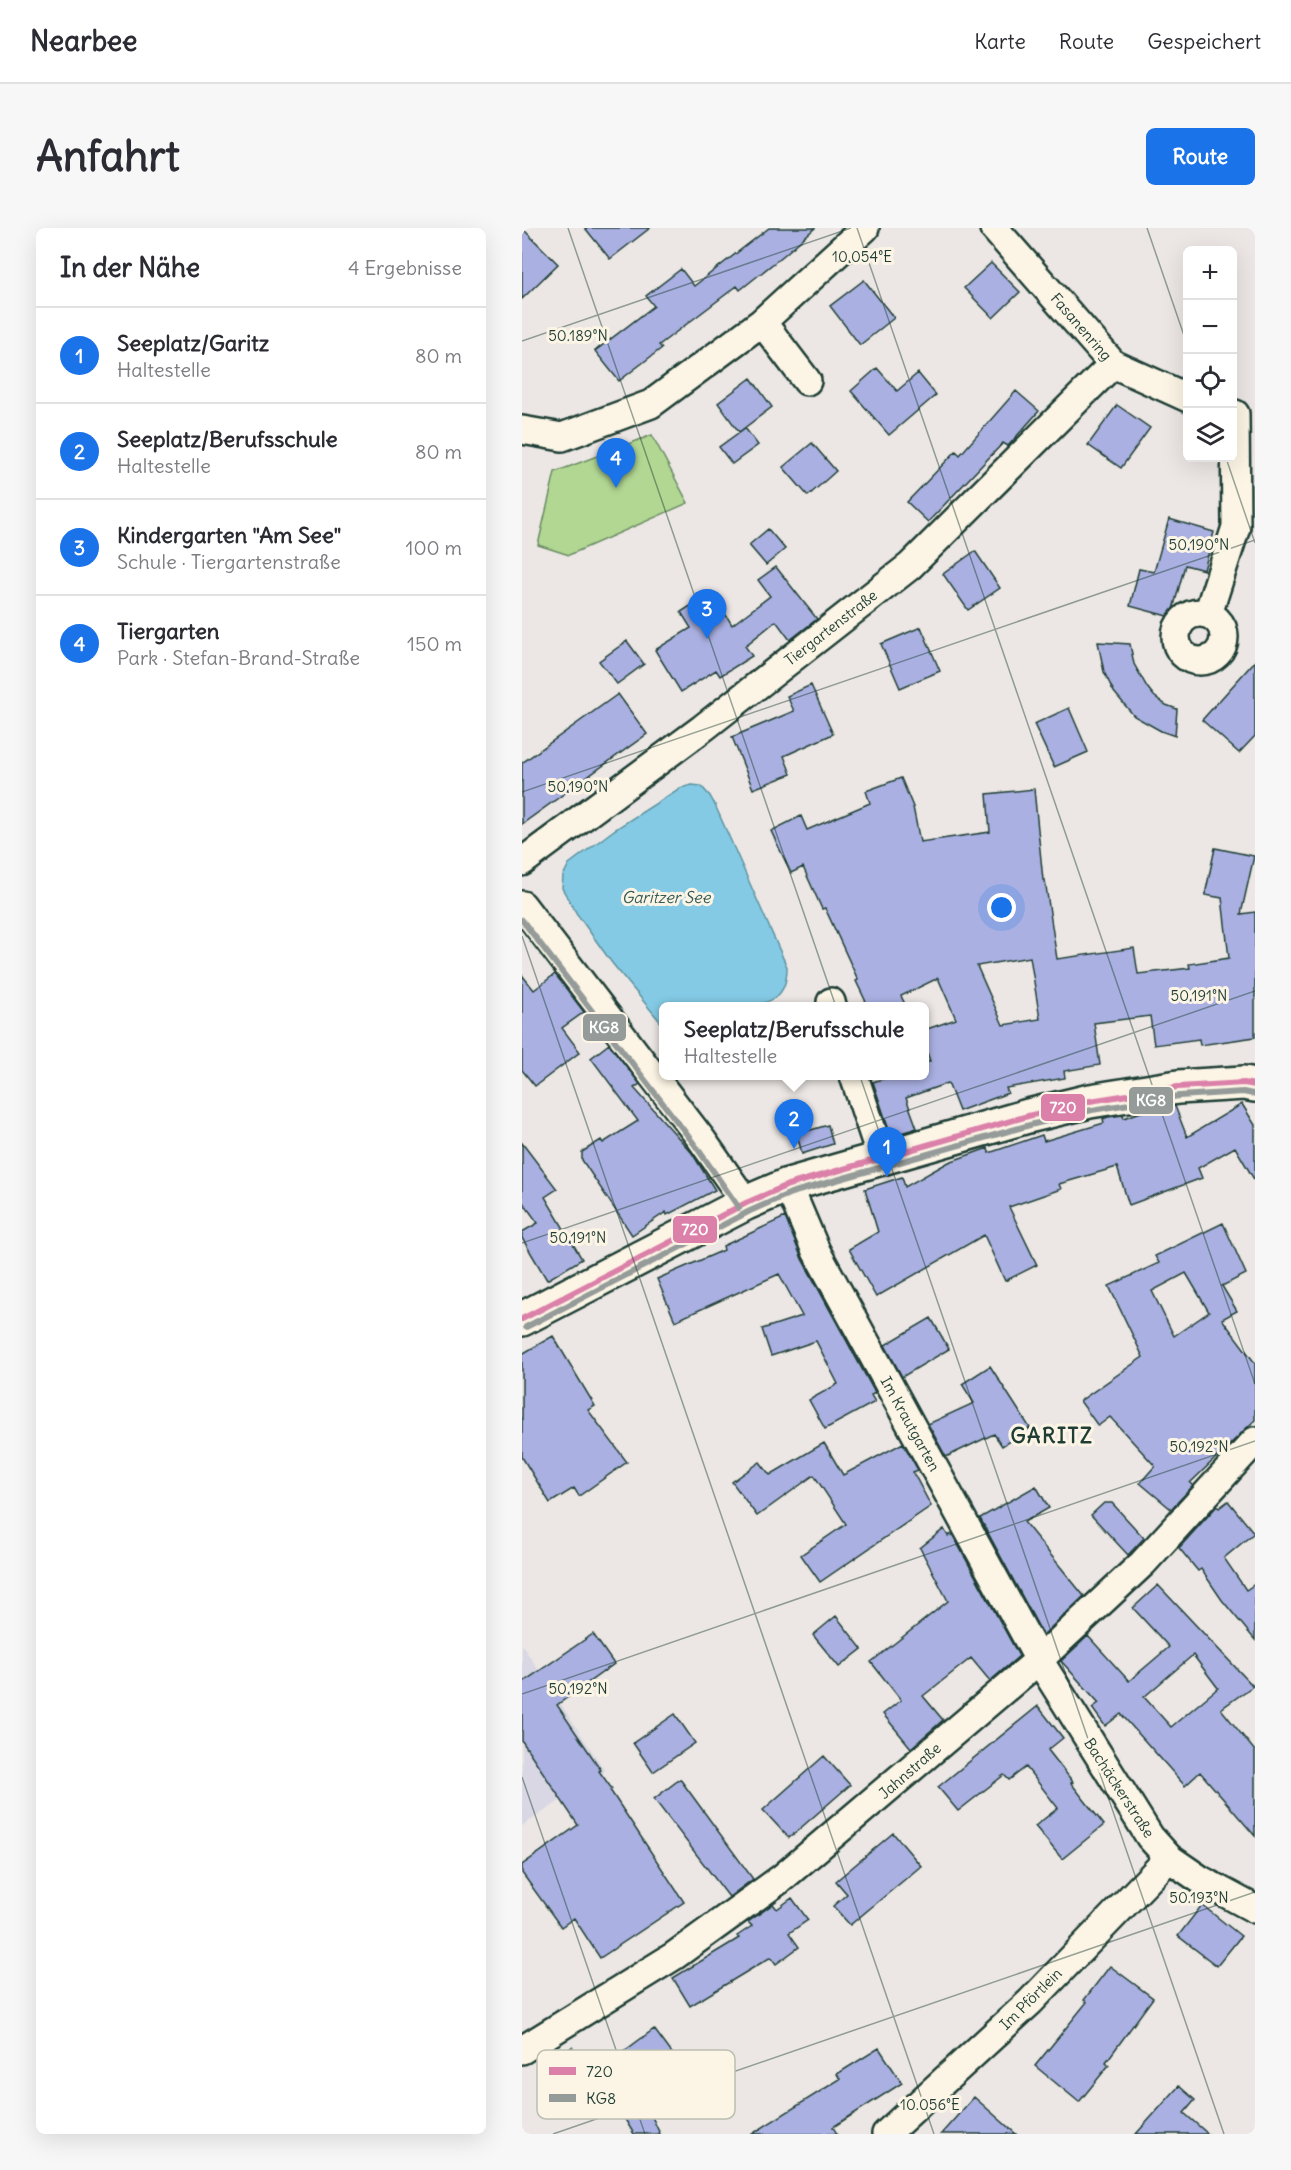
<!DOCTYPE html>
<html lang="de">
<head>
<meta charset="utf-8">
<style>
	:root { --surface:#fff; --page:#f7f7f7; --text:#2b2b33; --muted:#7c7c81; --line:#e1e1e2; --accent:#1a73e8 }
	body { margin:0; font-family:Delius,sans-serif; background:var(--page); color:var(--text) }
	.controls { position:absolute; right:18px; top:18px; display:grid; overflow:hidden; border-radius:9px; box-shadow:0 6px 24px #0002 }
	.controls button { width:54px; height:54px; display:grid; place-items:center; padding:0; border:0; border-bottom:2px solid var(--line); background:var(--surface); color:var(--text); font:30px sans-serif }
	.you { position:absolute; left:480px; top:680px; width:21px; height:21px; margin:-15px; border:4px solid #fff; border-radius:50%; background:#1a73e8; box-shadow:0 0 0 9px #1a73e833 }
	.badge { display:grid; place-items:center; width:39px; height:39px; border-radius:50%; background:var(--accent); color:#fff; font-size:20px; font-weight:700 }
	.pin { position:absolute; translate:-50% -50px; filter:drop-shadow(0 2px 3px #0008) }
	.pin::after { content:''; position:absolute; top:32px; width:21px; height:18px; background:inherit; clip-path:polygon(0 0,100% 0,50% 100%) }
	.popup { position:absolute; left:137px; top:774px; width:270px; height:78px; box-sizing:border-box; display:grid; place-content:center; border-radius:9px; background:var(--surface); filter:drop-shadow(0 2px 4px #0005); font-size:20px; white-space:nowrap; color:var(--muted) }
	.popup b { font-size:22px; color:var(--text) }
	.popup::after { content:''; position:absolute; left:50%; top:100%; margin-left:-12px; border:12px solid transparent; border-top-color:var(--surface) }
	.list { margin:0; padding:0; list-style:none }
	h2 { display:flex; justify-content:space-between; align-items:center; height:78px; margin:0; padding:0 24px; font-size:26px }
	h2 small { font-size:20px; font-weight:400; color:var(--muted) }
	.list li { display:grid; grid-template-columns:39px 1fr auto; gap:18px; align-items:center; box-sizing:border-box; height:96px; padding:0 24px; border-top:2px solid var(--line) }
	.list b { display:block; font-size:22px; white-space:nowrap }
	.list p { margin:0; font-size:20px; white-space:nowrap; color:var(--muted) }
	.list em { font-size:20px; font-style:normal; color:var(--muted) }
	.icon { flex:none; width:33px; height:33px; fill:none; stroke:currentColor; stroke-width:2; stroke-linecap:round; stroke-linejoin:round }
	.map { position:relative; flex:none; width:733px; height:1906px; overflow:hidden; border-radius:9px }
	header { display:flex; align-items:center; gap:36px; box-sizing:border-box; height:84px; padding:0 30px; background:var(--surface); border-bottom:2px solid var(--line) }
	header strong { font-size:28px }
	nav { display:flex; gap:33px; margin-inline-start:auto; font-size:21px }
	.intro { display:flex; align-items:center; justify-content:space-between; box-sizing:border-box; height:144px; padding:0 36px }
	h1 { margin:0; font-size:42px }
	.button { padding:15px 27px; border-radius:9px; background:var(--accent); color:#fff; font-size:21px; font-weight:700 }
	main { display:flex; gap:36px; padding:0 36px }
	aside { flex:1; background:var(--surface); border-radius:9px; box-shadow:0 6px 24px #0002 }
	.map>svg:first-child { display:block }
	.built { fill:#d8d7e3 }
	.green { fill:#b2d792; stroke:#688a63; stroke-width:1.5 }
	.water { fill:#84cae5; stroke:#5c929e; stroke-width:1.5 }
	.building { fill:#aab1e2; stroke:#1f3d34; stroke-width:1.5; fill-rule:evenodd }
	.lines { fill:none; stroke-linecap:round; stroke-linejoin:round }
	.street-casing { stroke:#1f3d34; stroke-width:32 }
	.secondary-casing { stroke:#1f3d34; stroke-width:38 }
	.street { stroke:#fcf5e5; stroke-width:27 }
	.secondary { stroke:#fcf5e5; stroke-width:33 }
	.bus-1-casing { stroke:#fcf5e5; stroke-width:10 }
	.bus-2-casing { stroke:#fcf5e5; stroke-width:10 }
	.bus-1 { stroke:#db80a9; stroke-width:6 }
	.bus-2 { stroke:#959b99; stroke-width:6 }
	.ticks { fill:none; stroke:#1f3d34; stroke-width:1.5; stroke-opacity:0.45 }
	.labels { text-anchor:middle; stroke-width:6; stroke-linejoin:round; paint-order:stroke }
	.street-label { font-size:15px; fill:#1f3d34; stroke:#fcf5e5 }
	.water-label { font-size:16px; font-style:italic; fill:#335957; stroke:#fcf5e5 }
	.district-label { font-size:21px; font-weight:bold; letter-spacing:1.5px; fill:#1f3d34; stroke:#fcf5e5 }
	.key { fill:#fcf5e5; stroke:#babeb0; stroke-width:1.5 }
	.key-label { font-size:16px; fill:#1f3d34 }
	.ticks-label { font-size:15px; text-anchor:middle; fill:#1f3d34; stroke:#fcf5e5; stroke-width:6; stroke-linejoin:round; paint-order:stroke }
	.line-badge { stroke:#fcf5e5; stroke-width:2 }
	.badge-label { font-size:16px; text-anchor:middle; font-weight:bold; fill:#fff }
</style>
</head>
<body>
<header>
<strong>Nearbee</strong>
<nav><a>Karte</a><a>Route</a><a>Gespeichert</a></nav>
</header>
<div class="intro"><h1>Anfahrt</h1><a class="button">Route</a></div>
<main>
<aside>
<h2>In der Nähe<small>4 Ergebnisse</small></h2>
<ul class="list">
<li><span class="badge">1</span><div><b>Seeplatz/Garitz</b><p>Haltestelle</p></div><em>80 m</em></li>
<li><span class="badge">2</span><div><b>Seeplatz/Berufsschule</b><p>Haltestelle</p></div><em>80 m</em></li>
<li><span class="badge">3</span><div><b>Kindergarten &quot;Am See&quot;</b><p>Schule · Tiergartenstraße</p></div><em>100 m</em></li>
<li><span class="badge">4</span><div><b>Tiergarten</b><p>Park · Stefan-Brand-Straße</p></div><em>150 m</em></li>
</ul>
</aside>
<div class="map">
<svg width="733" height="1906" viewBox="0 0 733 1906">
	<rect width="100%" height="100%" fill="#ece7e4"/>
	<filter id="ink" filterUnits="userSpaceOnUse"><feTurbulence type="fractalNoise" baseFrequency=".0167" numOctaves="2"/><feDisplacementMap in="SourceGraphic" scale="12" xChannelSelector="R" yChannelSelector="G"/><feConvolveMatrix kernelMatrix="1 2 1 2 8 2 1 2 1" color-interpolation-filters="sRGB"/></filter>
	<g filter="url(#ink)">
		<path class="built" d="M0 1417 83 1543 0 1598Z"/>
		<path class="green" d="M130 207 166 275 47 327 16 317 33 244Z"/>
		<path class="water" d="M170 557 179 558 188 568 193 577 265 739C265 750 263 762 254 769 234 785 168 778 142 778L141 797 90 735 55 686 40 660 41 648 47 636 92 602 158 560Z"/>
		<path class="building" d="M0 0 36 36 0 71Z
			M63 0H128L88 31Z
			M247 0H293L262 27 218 62 215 58 137 117 140 120 97 153 73 123 132 78 124 68 159 41 172 58Z
			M469 35 498 64 471 90 442 60Z
			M342 52 372 90 338 117 308 78Z
			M355 140 375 163 396 145 414 167 367 207 329 163Z
			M229 150 250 179 217 204 196 175Z
			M494 163 517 183 486 218 481 215 406 294 385 274 434 223 438 227Z
			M595 177 628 200 599 240 566 217Z
			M223 200 236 217 210 236 197 219Z
			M290 215 314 243 286 268 261 239Z
			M647 291 692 304 682 342 663 337 649 389 608 378 617 341 632 344Z
			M246 301 263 321 244 337 227 317Z
			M453 323 478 360 446 382 421 346Z
			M254 339 295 391 268 412 254 393 223 418 230 428 198 448 194 442 159 464 133 422 169 400 159 384 190 364 210 397 248 368 236 352Z
			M399 399 418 443 378 460 359 416Z
			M105 413 122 436 95 456 77 433Z
			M576 414 608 416 612 436 625 459 632 468 644 477 655 481 653 508 639 503 612 488 592 464 582 444Z
			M733 433V508L717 525 680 492Z
			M289 457 311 506 262 528 269 546 231 561 210 509 272 483 265 468Z
			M96 466 125 506 0 596V535Z
			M547 480 566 524 532 539 512 496Z
			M379 550 391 579 398 614 468 604 465 566 512 561 521 652H523L535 731 612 720 616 746 668 740 667 736 707 730 700 670 683 667 693 620 732 628 719 686 733 684V809L678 817 677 811 632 817 628 788 572 795 578 837 542 843 543 850 484 860 486 865 437 883 426 855 384 870 395 900 369 908 351 854 369 848H402V835L408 833 402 816V802L434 791 416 750 379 768 384 778H346L334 753 336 752 303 680 300 681 281 639 269 645 249 603 279 588 285 602 348 575 344 563ZM508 729 518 791 481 797 455 738Z
			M33 746 62 784 40 800 58 824 13 858 0 842V747L12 762Z
			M87 816 118 856 112 860 170 925 193 962 145 987 144 984 110 1007 60 932V924L79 912 81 915 116 893 69 830Z
			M720 876 733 897V953L713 919 676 940 680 950 607 977 595 939 537 956 539 961 487 979 515 1037 483 1053 462 1007 354 1069 327 1021 356 1004 343 961 380 949 383 959 427 934 466 920 467 925 520 907 522 913 582 895 581 891 586 889 601 887 602 890 619 884 653 878 665 909Z
			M306 897 311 916 280 926 275 906Z
			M0 915 35 961 23 969 60 1031 25 1052 0 1010V1004L16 995 0 973Z
			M263 989 280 1031 353 1165 349 1167 353 1174 303 1201 287 1172 316 1156 294 1113 249 1128 240 1101 280 1088 257 1046 153 1093 135 1051 202 1022 201 1018Z
			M701 995 724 1046 700 1058 715 1083 700 1091 733 1135V1192L668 1255 671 1258 649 1281 618 1255 633 1238 588 1189 576 1198 558 1173 621 1129 587 1058 637 1035 633 1028ZM664 1045 687 1084 652 1108 630 1063Z
			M409 1090 427 1121 380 1149 363 1117Z
			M31 1108 73 1178 66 1182 105 1234 57 1268 52 1260 28 1275 0 1229V1126Z
			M468 1138 508 1200 480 1218 472 1206 424 1229 406 1196 452 1175 440 1156Z
			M302 1215 321 1247 381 1215 396 1242 391 1244 409 1278 298 1354 279 1327 324 1296 292 1247 235 1288 210 1254 238 1234 248 1247Z
			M514 1258 527 1280 502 1294 562 1368 521 1407 458 1290Z
			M706 1273 732 1305 702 1330 724 1362 733 1356V1412L700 1372 679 1341 676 1343 657 1320 695 1278 697 1280Z
			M582 1275H590L622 1310 606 1327 569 1287Z
			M422 1301 426 1308 430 1306 497 1428 468 1453 449 1430 401 1468 421 1492 389 1520 361 1486 379 1472 349 1434 426 1373 398 1320Z
			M636 1357 731 1458 699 1481 733 1523V1608L678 1544 663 1558 599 1486 583 1498 570 1480 577 1475 539 1433 566 1408 607 1453 647 1419 611 1380ZM671 1427 696 1460 649 1499 622 1469Z
			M314 1388 340 1421 317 1439 291 1407Z
			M71 1406 92 1436 35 1477 79 1542 77 1543 90 1561 88 1562 162 1674 78 1730 52 1690 39 1699 0 1645V1637L56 1597 0 1513V1455Z
			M516 1478 541 1510 526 1522 551 1554 549 1555 582 1597 540 1631 513 1598 536 1580 504 1539 487 1552 482 1547 436 1583 416 1559Z
			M153 1486 173 1515 131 1544 111 1515Z
			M302 1528 328 1557 267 1610 241 1582Z
			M158 1551 231 1651 207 1669 132 1571Z
			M371 1605 399 1638 328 1697 311 1678 325 1666 314 1653Z
			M270 1670 286 1692 267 1705 277 1719 254 1736 249 1729 168 1778 151 1750 217 1710 215 1708 230 1698 226 1694 251 1676 255 1681Z
			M680 1677 719 1708 695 1738 656 1708Z
			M588 1738 631 1770 584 1834 587 1837 557 1874 513 1838 565 1774 562 1772Z
			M132 1801 158 1836 119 1865 138 1906H112L74 1844Z
			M50 1819 78 1862 50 1880 23 1837Z
			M357 1820 380 1855 311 1899 315 1906H230L318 1851 315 1846Z
			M657 1858 673 1872 662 1885 686 1906H614Z
			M452 1869 494 1906H419Z"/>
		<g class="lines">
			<g class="street-casing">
				<path id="street" d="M472 0 591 136 666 170
					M240 94 285 153
					M0 202 40 209 129 176 240 94 343 0
					M654 409a24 24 0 1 1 48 0a24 24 0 1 1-48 0Z
					M686 386 714 299 713 186
					M0 634 181 500 388 338 591 136
					M0 677 180 912 224 975
					M309 774 310 778
					M332 848 359 929
					M266 957 294 1023 517 1432 628 1609 647 1630 679 1652 733 1681
					M0 1822 152 1728 260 1650 517 1432 621 1335 733 1213
					M364 1906 508 1774 647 1630"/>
			</g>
			<g class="secondary-casing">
				<path id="secondary" d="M0 1091 224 975 266 957 506 888 568 873 656 859 722 855 733 857"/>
			</g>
			<use href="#street" class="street"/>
			<use href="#secondary" class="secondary"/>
			<g class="bus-1-casing">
				<path id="bus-1" d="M0 1091 224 975 266 957 506 888 568 873 656 859 722 855 733 857"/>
			</g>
			<g class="bus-2-casing">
				<path id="bus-2" d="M0 692 173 917 217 980
					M4 1099 228 983 269 965 508 897 570 882 657 868 721 864 731 866"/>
			</g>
			<use href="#bus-1" class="bus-1"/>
			<use href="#bus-2" class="bus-2"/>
		</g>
	</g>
	<path class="ticks" d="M46 0 702 1906M335 0 733 1156M625 0 666 119M0 113 329 0M704 230 733 315M0 564 733 312M0 708 412 1906M0 1015 733 763M0 1466 733 1213M0 1549 123 1906M31 1906 733 1664"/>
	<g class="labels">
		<g class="street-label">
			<text transform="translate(559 99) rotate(49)" y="5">Fasanenring</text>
			<text transform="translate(309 400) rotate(-38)" y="5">Tiergartenstraße</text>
			<text transform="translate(388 1196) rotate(61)" y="5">Im Krautgarten</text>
			<text transform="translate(388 1543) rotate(-41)" y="5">Jahnstraße</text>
			<text transform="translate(597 1560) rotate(57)" y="5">Bachäckerstraße</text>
			<text transform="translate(509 1771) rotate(-45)" y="5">Im Pförtlein</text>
		</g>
		<g class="water-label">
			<text x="144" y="675">Garitzer See</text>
		</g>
		<g class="district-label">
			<text x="530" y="1215">GARITZ</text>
		</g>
	</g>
	<rect x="15" y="1822" width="198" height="69" rx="9" class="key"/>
	<rect x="27" y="1839" width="27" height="8" fill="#db80a9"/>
	<rect x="27" y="1866" width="27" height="8" fill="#959b99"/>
	<g class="key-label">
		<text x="64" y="1849">720</text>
		<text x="64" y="1876">KG8</text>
	</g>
	<g class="ticks-label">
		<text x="340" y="34">10.054°E</text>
		<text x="56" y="113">50.189°N</text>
		<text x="677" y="322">50.190°N</text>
		<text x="56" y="564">50.190°N</text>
		<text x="677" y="773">50.191°N</text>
		<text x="56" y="1015">50.191°N</text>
		<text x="677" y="1224">50.192°N</text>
		<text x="56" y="1466">50.192°N</text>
		<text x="677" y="1675">50.193°N</text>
		<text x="408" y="1882">10.056°E</text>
	</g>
	<g class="line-badge">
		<rect x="60" y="785" width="45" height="29" rx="6" fill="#959b99"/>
		<rect x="606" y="858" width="46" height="29" rx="6" fill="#959b99"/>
		<rect x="518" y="865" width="46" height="29" rx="6" fill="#db80a9"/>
		<rect x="150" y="987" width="46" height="29" rx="6" fill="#db80a9"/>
	</g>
	<g class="badge-label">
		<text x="82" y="805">KG8</text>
		<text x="629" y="878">KG8</text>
		<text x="541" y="885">720</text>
		<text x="173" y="1007">720</text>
	</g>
</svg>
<div class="controls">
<button>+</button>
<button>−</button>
<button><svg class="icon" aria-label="locate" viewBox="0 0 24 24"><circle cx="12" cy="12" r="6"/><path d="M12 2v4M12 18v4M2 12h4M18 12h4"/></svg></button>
<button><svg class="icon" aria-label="layers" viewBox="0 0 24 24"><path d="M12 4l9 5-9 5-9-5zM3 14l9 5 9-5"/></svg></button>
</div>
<div class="you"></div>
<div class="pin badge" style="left:365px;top:949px">1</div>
<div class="pin badge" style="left:272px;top:921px">2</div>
<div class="popup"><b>Seeplatz/Berufsschule</b>Haltestelle</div>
<div class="pin badge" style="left:185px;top:411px">3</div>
<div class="pin badge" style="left:94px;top:260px">4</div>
</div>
</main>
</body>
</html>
